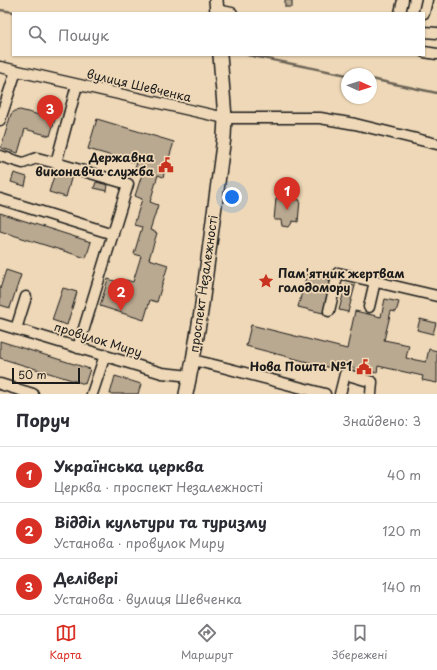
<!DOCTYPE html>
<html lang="uk">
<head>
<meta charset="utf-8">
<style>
	:root { --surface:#fff; --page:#f2f2f3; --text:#2b2b33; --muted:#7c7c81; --line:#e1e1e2; --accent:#d93025 }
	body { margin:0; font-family:"Playpen Sans",sans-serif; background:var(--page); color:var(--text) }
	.compass { position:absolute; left:341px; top:68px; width:36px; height:36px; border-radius:50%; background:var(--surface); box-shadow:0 1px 3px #0004; rotate:93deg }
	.scale { position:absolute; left:12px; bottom:10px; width:68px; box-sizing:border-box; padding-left:4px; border:2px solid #1c1c1c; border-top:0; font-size:11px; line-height:14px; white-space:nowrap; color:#1c1c1c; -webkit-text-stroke:3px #eed8b7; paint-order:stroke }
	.you { position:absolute; left:232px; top:197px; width:14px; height:14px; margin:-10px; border:3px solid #fff; border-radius:50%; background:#1a73e8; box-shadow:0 0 0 6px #1a73e833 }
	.badge { display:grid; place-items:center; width:26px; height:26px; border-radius:50%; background:var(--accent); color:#fff; font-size:13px; font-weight:700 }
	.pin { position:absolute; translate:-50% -33px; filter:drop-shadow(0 1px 2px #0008) }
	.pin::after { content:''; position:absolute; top:21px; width:14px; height:12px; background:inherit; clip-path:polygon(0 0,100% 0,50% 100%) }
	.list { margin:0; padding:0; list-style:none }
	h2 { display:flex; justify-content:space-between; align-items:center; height:52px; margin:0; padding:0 16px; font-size:17px }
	h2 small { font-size:13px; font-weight:400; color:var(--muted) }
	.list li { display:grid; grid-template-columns:26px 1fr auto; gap:12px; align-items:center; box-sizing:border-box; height:56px; padding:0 16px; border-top:1px solid var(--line) }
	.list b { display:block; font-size:15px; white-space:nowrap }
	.list p { margin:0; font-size:13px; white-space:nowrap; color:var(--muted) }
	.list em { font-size:13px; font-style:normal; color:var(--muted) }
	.icon { flex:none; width:22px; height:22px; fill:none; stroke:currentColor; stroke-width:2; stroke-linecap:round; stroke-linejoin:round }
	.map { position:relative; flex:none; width:437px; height:394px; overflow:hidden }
	.search { position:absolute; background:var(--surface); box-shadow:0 1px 3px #0004; left:12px; right:12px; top:12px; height:44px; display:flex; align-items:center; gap:10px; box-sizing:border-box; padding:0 14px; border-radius:0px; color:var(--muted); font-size:15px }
	.sheet { height:220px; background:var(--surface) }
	nav { display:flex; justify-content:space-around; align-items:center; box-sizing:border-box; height:56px; border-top:1px solid var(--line); background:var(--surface); font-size:11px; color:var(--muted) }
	nav a { display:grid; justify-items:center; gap:2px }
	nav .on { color:var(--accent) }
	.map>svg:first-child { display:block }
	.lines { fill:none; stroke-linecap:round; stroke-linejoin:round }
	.stream { stroke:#6d6558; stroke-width:2.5 }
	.building { fill:#baa991; stroke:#1c1c1c }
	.minor-casing { stroke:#1c1c1c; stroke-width:13 }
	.major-casing { stroke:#1c1c1c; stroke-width:16 }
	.minor { stroke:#eed8b7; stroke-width:10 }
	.major { stroke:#eed8b7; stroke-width:13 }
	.labels { text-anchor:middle; stroke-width:3.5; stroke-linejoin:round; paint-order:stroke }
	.street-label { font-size:12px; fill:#1c1c1c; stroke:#eed8b7 }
	.poi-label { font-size:12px; font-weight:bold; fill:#1c1c1c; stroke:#eed8b7; text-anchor:end }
</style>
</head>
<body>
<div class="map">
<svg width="437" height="394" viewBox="0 0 437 394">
	<rect width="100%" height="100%" fill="#eed8b7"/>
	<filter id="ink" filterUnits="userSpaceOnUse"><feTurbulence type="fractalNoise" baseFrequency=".025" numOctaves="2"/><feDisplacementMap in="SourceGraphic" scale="8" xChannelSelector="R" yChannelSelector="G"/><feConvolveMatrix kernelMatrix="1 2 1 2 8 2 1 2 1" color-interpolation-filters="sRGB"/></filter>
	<g filter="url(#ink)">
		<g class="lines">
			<path class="stream" d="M0 10 20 13
				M248 55 347 75
				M371 79 437 93"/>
		</g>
		<path class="building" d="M285 0H292V7H285Z
			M20 110 55 119 50 136 25 129 18 153 1 148 11 114 15 111Z
			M97 119 174 142 163 177 158 175 150 202 158 205 150 230 157 233 149 259 168 265 157 302 150 300 144 320 100 306 108 279 124 284 126 280 133 282 141 256 134 254 142 227 134 225 142 199 135 196 143 171 135 168 137 163 88 149Z
			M56 170 72 175 66 197 49 192Z
			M14 173 27 177 25 186 11 182Z
			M96 182 108 185 107 191 94 188Z
			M283 188 296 189 294 199 300 200 298 222 293 221 289 227 282 226 281 220H274L276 198H282Z
			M0 213 91 242 86 258 0 231Z
			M6 270 21 275 10 308 0 305V289Z
			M307 274 330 280 323 313 298 307Z
			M346 284 355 286 348 312 339 310Z
			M63 288 77 292 67 325 52 320Z
			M385 299 399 302 396 312 391 311 384 340 409 345 406 358 426 362 429 349 437 351V383L422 380 423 376 378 366 377 373 332 363 331 368 246 346 251 325 347 349 355 311 381 317Z
			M420 319 436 323 433 334 417 330Z
			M0 341 90 369 85 384 0 358Z
			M115 376 141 384 138 394H110Z"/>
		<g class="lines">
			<g class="minor-casing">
				<path id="minor" d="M217 10 232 13
					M400 13 403 0
					M424 13 427 0
					M424 32 437 33
					M424 52 437 54
					M0 67 225 118H320L355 124 437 144
					M0 120 16 71
					M0 156 23 163 37 158 56 163 77 85
					M56 163 128 184 78 348
					M0 199 113 234
					M369 307 375 281
					M329 311 338 273 437 296
					M0 324 162 373 190 376
					M16 329 26 297
					M193 360 222 367 325 394
					M0 384 33 394
					M92 394 105 355
					M340 394 345 374 372 382 371 394"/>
			</g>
			<g class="major-casing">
				<path id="major" d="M216 0 217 13
					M186 394 193 360 201 312 224 137 225 118 220 55"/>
			</g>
			<use href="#minor" class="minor"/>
			<use href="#major" class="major"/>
		</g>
	</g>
	<defs>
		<g id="civic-bare" transform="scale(1.2)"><path d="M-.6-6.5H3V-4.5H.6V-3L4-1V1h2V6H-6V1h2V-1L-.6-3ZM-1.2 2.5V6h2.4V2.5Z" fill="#c8321e" stroke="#eed8b7" stroke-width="2.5" paint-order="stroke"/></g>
		<g id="sight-bare" transform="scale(1.2)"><path d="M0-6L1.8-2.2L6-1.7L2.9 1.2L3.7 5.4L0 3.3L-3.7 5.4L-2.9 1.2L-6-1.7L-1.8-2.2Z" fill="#c8321e" stroke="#eed8b7" stroke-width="2.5" paint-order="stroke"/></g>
	</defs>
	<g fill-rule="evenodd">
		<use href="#civic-bare" x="166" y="165"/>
		<use href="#sight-bare" x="266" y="281"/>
		<use href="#civic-bare" x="364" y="367"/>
	</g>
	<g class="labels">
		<g class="street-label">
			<text transform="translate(139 86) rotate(13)" y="4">вулиця Шевченка</text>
			<text transform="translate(204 284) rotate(-82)" y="4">проспект Незалежності</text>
			<text transform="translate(98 340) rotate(17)" y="4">провулок Миру</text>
		</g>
		<g class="poi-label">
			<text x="154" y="162">Державна<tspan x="154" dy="14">виконавча служба</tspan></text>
			<text x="278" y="278" text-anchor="start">Пам'ятник жертвам<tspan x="278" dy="14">голодомору</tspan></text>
			<text x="352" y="371">Нова Пошта №1</text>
		</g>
	</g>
</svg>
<svg class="compass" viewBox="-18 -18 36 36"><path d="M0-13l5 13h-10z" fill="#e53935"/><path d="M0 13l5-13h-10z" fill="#7c7c81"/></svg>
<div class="scale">50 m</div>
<div class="you"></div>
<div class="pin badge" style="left:287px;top:210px">1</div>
<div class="pin badge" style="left:121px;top:311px">2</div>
<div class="pin badge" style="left:50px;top:128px">3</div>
<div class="search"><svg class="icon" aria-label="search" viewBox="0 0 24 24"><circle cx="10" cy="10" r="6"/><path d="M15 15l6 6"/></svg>Пошук</div>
</div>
<section class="sheet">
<h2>Поруч<small>Знайдено: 3</small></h2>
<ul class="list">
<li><span class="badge">1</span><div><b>Українська церква</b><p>Церква · проспект Незалежності</p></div><em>40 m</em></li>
<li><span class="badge">2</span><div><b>Відділ культури та туризму</b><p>Установа · провулок Миру</p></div><em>120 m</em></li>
<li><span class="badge">3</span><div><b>Делівері</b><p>Установа · вулиця Шевченка</p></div><em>140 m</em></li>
</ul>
</section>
<nav>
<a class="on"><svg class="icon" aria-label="map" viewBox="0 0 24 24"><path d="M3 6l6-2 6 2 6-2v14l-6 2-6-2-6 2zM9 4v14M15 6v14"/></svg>Карта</a>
<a><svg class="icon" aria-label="directions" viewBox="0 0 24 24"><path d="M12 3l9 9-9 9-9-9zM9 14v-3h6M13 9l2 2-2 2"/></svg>Маршрут</a>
<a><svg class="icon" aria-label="saved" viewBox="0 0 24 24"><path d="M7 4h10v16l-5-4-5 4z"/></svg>Збережені</a>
</nav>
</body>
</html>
